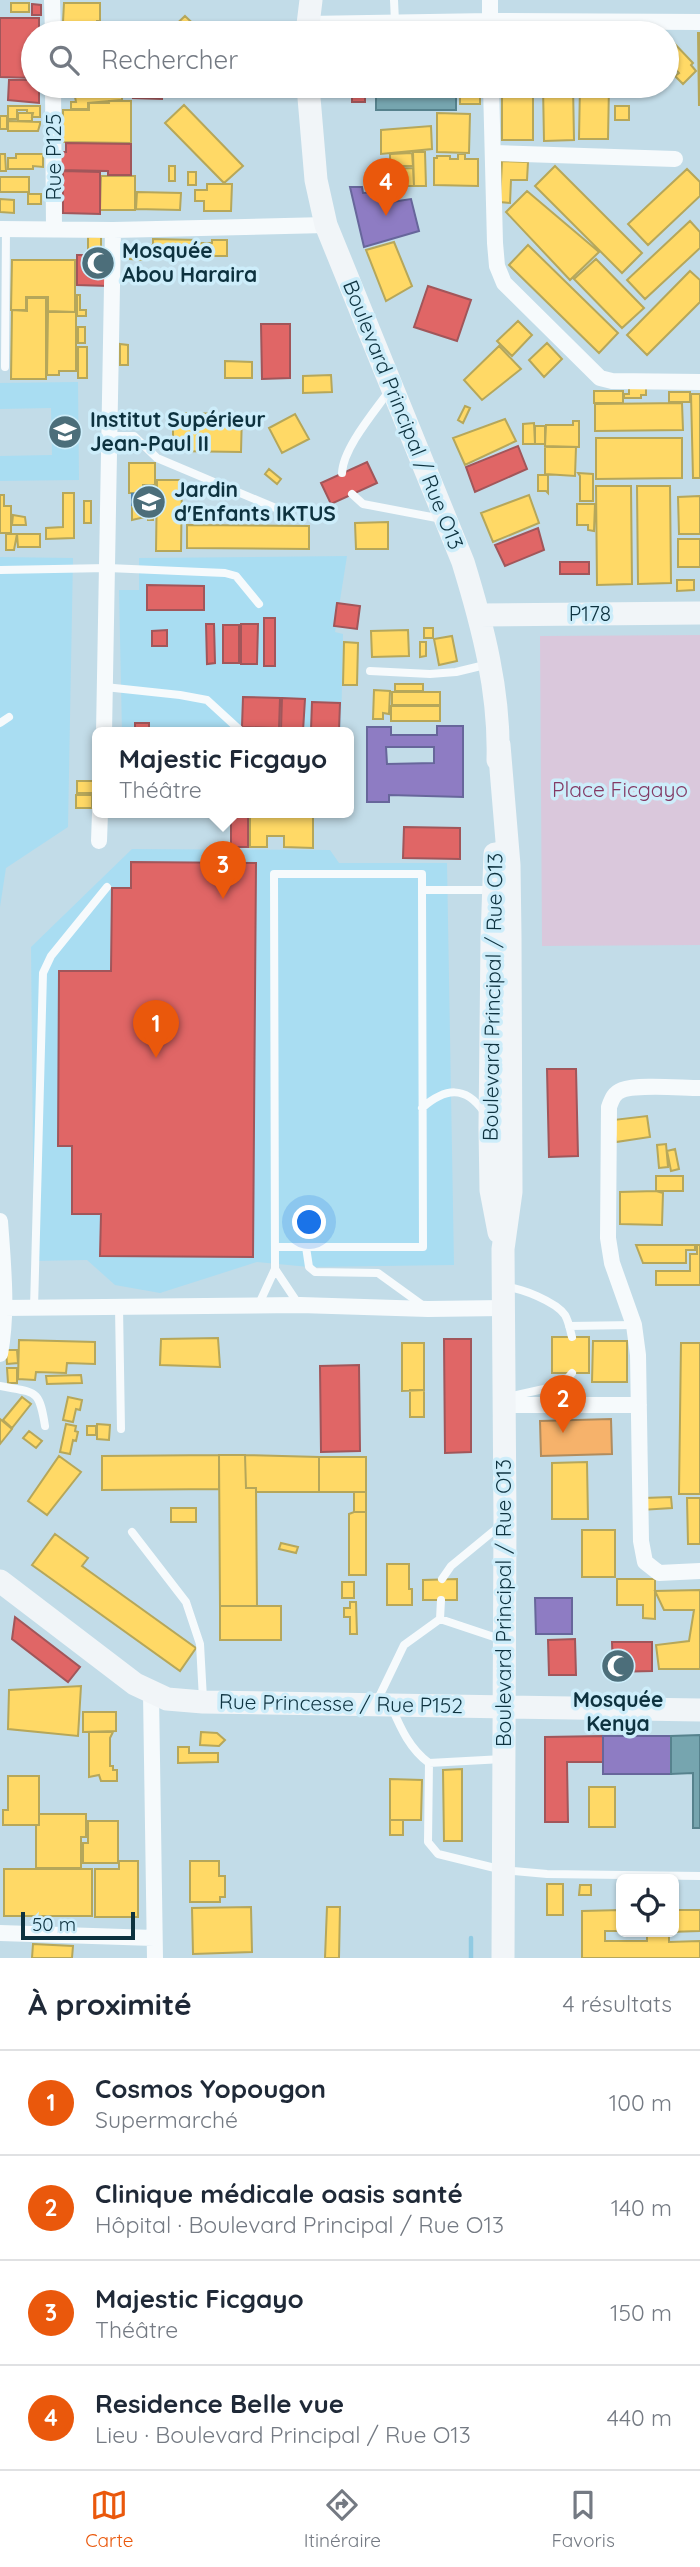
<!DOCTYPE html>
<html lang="fr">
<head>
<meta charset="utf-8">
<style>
	:root { --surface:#fff; --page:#f6f6f7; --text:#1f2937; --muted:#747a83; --line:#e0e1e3; --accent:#ea580c }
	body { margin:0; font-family:Quicksand,sans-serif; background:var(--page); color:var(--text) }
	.controls { position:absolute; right:21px; bottom:21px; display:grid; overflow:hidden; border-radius:10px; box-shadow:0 2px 5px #0004 }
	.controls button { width:63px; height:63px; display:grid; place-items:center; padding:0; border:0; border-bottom:2px solid var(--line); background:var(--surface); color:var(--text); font:35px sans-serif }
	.scale { position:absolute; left:21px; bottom:18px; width:114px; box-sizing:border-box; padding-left:7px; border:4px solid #0d323f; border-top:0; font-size:19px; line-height:24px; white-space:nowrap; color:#0d323f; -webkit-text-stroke:5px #cdedfa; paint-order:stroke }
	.you { position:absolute; left:310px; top:1223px; width:24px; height:24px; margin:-18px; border:5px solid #fff; border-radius:50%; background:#1a73e8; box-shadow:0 0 0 10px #1a73e833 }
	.badge { display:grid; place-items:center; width:46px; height:46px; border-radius:50%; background:var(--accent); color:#fff; font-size:23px; font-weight:700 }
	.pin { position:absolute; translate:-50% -58px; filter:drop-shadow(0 2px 4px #0008) }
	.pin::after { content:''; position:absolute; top:37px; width:24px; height:21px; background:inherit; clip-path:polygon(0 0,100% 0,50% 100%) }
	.popup { position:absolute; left:92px; top:727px; width:262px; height:91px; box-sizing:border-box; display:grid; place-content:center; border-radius:10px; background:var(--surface); filter:drop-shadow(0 2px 5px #0005); font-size:23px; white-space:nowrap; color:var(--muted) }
	.popup b { font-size:26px; color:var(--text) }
	.popup::after { content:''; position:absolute; left:50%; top:100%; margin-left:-14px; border:14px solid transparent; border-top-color:var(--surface) }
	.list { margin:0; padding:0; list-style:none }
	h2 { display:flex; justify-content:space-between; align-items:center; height:91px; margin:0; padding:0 28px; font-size:30px }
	h2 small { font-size:23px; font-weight:400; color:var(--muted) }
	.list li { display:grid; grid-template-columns:46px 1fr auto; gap:21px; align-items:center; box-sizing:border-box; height:105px; padding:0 28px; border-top:2px solid var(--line) }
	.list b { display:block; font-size:26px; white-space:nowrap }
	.list p { margin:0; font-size:23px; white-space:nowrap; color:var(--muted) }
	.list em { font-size:23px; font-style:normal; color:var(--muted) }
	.icon { flex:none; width:38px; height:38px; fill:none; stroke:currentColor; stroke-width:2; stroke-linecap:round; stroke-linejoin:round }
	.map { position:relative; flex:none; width:700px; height:1958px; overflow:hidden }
	.search { position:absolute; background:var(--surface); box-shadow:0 2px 5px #0004; left:21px; right:21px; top:21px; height:77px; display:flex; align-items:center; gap:18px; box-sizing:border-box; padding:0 24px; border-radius:38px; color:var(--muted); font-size:26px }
	.sheet { height:511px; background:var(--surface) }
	nav { display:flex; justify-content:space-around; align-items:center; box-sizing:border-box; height:98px; border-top:2px solid var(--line); background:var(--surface); font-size:19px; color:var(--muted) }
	nav a { display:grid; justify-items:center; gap:4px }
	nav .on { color:var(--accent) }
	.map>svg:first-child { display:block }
	.built { fill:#a9ddf2 }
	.green { fill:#dac8dc }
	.homes { fill:#ffd966; stroke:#b6a75a; stroke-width:2 }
	.shops { fill:#e06666; stroke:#a1565a; stroke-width:2 }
	.offices { fill:#8e7cc3; stroke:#67669b; stroke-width:2; fill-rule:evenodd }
	.schools { fill:#6fa8dc; stroke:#5285ad; stroke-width:2 }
	.health { fill:#f6b26b; stroke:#b08c5e; stroke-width:2 }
	.public { fill:#76a5af; stroke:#56828d; stroke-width:2 }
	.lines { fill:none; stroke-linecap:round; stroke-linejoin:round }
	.stream { stroke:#90cae2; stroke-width:4.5 }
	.lane { stroke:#f6fafc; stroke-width:8 }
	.street { stroke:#f6fafc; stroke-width:16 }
	.secondary { stroke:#f1f5f8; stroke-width:23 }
	.labels { text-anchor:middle; stroke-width:7; stroke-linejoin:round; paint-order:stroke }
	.street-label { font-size:21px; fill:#0d323f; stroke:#cdedfa }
	.poi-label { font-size:21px; font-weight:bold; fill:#0d323f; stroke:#cdedfa; text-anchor:start }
	.park-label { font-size:21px; fill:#833a65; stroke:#cdedfa }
</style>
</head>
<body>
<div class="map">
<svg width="700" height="1958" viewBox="0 0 700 1958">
	<rect width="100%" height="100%" fill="#c2dce8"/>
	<path class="built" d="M78 382 79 480 0 481V456L52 455 51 408 0 409V383Z
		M347 556 335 632 343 634 341 733H122L119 590H139V558Z
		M0 557 73 558 68 827 6 868 0 907Z
		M132 849 330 850 339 863H447L454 1265 309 1267 257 1262 160 1293 115 1285 87 1260 34 1261 31 947Z"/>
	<path class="green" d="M700 635V945L542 946 540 636Z"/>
	<path class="homes" d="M11 3H29V12H11Z
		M64 3H100V21H97V27H68V22H63Z
		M185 16 203 33H167Z
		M99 22H116V25H130V33H68V27L99 28Z
		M698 33H700V105H699Z
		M672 41 693 63 691 65 696 71 683 84 675 76 679 73 668 61 672 58 667 52V46Z
		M73 86H124V92H122V100L88 103V109H71V102H76Z
		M502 86H533V140H502Z
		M543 86H573L574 140 544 141Z
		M580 86H609L608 139H579Z
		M460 94H480V104H460Z
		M109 101H131V143L63 142V110H89V103H109Z
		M184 105 243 166 224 183 165 123Z
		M8 106H40V117H32L33 113H27V110H17V119H8Z
		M615 106H629V120H615Z
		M18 113H32V121H18Z
		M437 113 470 114 469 153 437 152Z
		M0 116H7V129H0Z
		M8 121 40 122V124L38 131H8Z
		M431 126 432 149 381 154V130Z
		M413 152H425L426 186H414Z
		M412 153 413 166H390V154Z
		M0 154H5L6 171H0Z
		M16 154H43V167L33 166V169H8V158H16Z
		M458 154H465V159H478V186L434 185V158H437V156H450V159H458Z
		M502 161 528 162 527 180H511L510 203 500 202Z
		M169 166H175V181H169Z
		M555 166 642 253 622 273 535 186Z
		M413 168 414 186H392L388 181V169Z
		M687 169 700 182V196L648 245 628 224Z
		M188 172H196V185H188Z
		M101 176H135V210H100Z
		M0 177H29V192H0Z
		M207 184H232L231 211H204V201H195V190H207Z
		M527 191 599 252 570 280 506 212Z
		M137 192 181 193 180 210 136 209Z
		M28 194H41V204H28Z
		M0 199 14 200V213L0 212Z
		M690 221 700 232V248L645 299 627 280Z
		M88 237H101V252H88Z
		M153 239 198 240V243H212V240H227V256H153Z
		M394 242 412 286 386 301 366 250Z
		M133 245H152V254L143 253V260L130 259V254L133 255Z
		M528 245 618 333 599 353 509 265Z
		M596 259 644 308 622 328 574 279Z
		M12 260H75V312L48 311V297H26V310H11Z
		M690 271 700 280V302L647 355 627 335Z
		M77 295H80V310H86V316H77Z
		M27 298H46V379H11L12 310 27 311Z
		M48 312H76V371H59V375H47Z
		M518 321 532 335 512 356 497 341Z
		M78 327H85V343H78Z
		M547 343 562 359 544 377 529 360Z
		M120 344 128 345V365H120Z
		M499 346 521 369 482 400 464 380Z
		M78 347H87V378H78Z
		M225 361 252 362V378H225Z
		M331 375 332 392 303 393V376Z
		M629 386H646V395H641V398H624V394H629Z
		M594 391H623V403H594Z
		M669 392H690V402H669Z
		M691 394H700V478H693Z
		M682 403 683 430 595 431V404Z
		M465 406 470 408 463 423 458 420Z
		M173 413 242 414 241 452 173 451Z
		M295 414 309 439 282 453 269 428Z
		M505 419 516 441 465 465 453 438Z
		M573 421H579V447L545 446 546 425H573Z
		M534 423 535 444H523V424Z
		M535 426H545V444H535Z
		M596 438H682V478L596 479Z
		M545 447H576L575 476 545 474Z
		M129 463H155V485H143V493H129Z
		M269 469 281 479 277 484 265 474Z
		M578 473 593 474V501H580V476Z
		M538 475H548V493L546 491H538Z
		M157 480H182L181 551H156Z
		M596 486H631L632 584 597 585Z
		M637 486H670L671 583 638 584Z
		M63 493H74V538L46 539V528L63 527Z
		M0 495H4V506H11V533H0Z
		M529 495 539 523 493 542 481 513Z
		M700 496V534H679L678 497Z
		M84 501H91V523H84Z
		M577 504H595L594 531 588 530V525H577Z
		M132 506H153V520H148V517H145L132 520Z
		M13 515 25 517 26 525H12Z
		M388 522V549H356L355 523Z
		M187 525 309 526V549L187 548Z
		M6 534H17L14 550H6Z
		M17 534H40V547H18Z
		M678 539H700V567H678Z
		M677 580H694V590L677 591Z
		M424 628H433V638H424Z
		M408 630 409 656 372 657 371 631Z
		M452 636 457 661 439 665 434 639Z
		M344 642 358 643 357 685H343Z
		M420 642H426V656L420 657Z
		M395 684H423V691H395Z
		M374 690 390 691 389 714 383 713V719H373Z
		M392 692H440V705H392Z
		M391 706H440V721H391Z
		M77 781H93V793H77Z
		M76 795H92V808H76Z
		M250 813H313V848L284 847V836H267V847H250Z
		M647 1116 650 1137 616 1142 613 1120Z
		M666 1144 668 1167 659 1168 657 1145Z
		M675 1149 679 1169 671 1171 667 1151Z
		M656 1176H683V1191H656Z
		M656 1191 663 1193 662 1225 620 1224V1192Z
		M636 1245H695V1250H686V1263H643Z
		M697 1245H700V1285H656V1271H690V1254H697Z
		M552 1337H589V1373H552Z
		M218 1338 220 1367 160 1365 161 1339Z
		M19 1340 95 1342V1364L67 1363 66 1373 36 1372 35 1380 18 1379Z
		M593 1341H627V1382H592Z
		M402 1343H424V1390L402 1391Z
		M681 1343H700V1494H679Z
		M6 1350H17L18 1363 7 1364Z
		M7 1368H17V1383H8Z
		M81 1375 82 1383 47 1384 46 1376Z
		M410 1390H424V1417H410Z
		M22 1397 31 1404 12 1428 3 1420Z
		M68 1397 82 1400 80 1410 76 1409 73 1422 63 1420Z
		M0 1419 12 1429 0 1444Z
		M66 1424 76 1426 75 1431 78 1432 76 1441 73 1440 70 1454 60 1452Z
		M97 1424 110 1425 109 1440 97 1439Z
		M87 1426H96V1435H87Z
		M29 1431 42 1441 36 1448 23 1438Z
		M219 1455V1489L102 1490V1456Z
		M219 1455H245L246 1488H256L257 1606H220Z
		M245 1455 319 1457V1492H256V1488H246Z
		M59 1456 81 1472 47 1515 28 1501Z
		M319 1457H366V1492H319Z
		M587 1462 588 1519H552V1463Z
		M354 1492H366V1512H354Z
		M671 1497 672 1508 641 1510 644 1498Z
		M687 1498H700V1544H688Z
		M171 1508H196V1522H171Z
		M354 1512H366V1575H349V1514Z
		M582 1530H615V1577H582Z
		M55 1534 88 1558 82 1566 196 1648 180 1671 32 1565Z
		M281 1543 298 1547 296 1553 279 1549Z
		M387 1564H409V1589H412V1605H387Z
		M457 1579V1600H423V1580Z
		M617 1579H655V1619L643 1618V1605H617Z
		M342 1582H354V1598H342Z
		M700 1590V1669H659L656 1645 689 1641 694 1610H664L655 1591Z
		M350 1602H356L357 1634H350V1617H344V1608H350Z
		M220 1606H281V1640H220Z
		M81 1686 78 1736 8 1729 9 1690Z
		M83 1712H116V1731L83 1732Z
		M89 1732H113L110 1738V1766H113V1770H117V1781H101L99 1775 89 1777Z
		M201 1732 217 1733 225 1740 219 1746 200 1745Z
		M178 1747H189V1753H218V1762L178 1763Z
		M462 1769V1841H444L443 1770Z
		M8 1776H39V1825H3V1810H8Z
		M390 1779 422 1780 421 1820H390Z
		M589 1787H615V1827H589Z
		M39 1814H86V1837H81V1868H36V1825H39Z
		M390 1820H403V1835H390Z
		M88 1821H118V1863H83V1843H88Z
		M119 1861H138V1917H95V1869H119Z
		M190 1861H219V1876H225V1897H220V1902H190Z
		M4 1869H92V1916H4Z
		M547 1884H563V1915H547Z
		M580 1885H591V1895H579Z
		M251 1907 252 1952 193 1954 192 1908Z
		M327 1907H340L339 1958H325Z
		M621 1910V1931H605V1941H647V1932H674V1910H700V1931L669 1932V1942L700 1941V1958H582V1911Z
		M33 1944 73 1946 72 1958H32Z"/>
	<path class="shops" d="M32 4 41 5V15H32Z
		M0 18H39V33H33V78L0 77Z
		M9 80H33V86H39V103L8 100Z
		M133 86H162V99L133 98Z
		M352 88H365V102H352Z
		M66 143 131 144V175H108V171L59 170 60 152H66Z
		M63 171 100 172V214L63 213Z
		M77 255H110L108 286 77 285Z
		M428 286 471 300 457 341 414 327Z
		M261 324H290V378L262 379Z
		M518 446 527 469 475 492 466 467Z
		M367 462 377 483 331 504 321 483Z
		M538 528 544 550 505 566 495 545Z
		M560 562H589V574H560Z
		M147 585 204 586V610H147Z
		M337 603 360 606 357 629 334 626Z
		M264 618H275V666H264Z
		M206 624H214L215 663 207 664Z
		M241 624H258L257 664H241Z
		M223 625H239V663H223Z
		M167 630V646H152V631Z
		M243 697 280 698 279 728 242 727Z
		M282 698 305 699 303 731 281 730Z
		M312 702 340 703 339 731 311 730Z
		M135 723H149V733H135Z
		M231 813H248V847H231Z
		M404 827 460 828V859L403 858Z
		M131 862 256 863 253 1257 100 1256 101 1214H72V1146H58L59 971H111L112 888H131Z
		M547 1069H576L578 1156 549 1157Z
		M444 1339H471V1452L445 1453Z
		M359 1365 360 1451 321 1452 320 1366Z
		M15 1617 80 1667 68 1682 12 1639Z
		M575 1639 576 1675H549L548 1640Z
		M612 1642H652V1671L613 1672Z
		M603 1736V1762H567L568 1822H545V1737Z"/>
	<path class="offices" d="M350 187H362L363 193 378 192 377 187H389L391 202 411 199 419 231 364 247Z
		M437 726H463V797L389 795V802H367V727H391V735H437ZM386 747H434V763L387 764Z
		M535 1598H572V1634H536Z
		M603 1736H671V1774H603Z"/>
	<path class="schools" d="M150 492H153V505H132V494Z"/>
	<path class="health" d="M611 1419 612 1454 541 1456 540 1421Z"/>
	<path class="public" d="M376 86H456V110H376Z
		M700 1735V1828H693V1773L671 1774V1736Z"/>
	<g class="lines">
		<path class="stream" d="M471 1938V1958"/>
		<path class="lane" d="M394 0 395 22
			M5 367 6 229
			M109 436H134L157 458 278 509
			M342 473C343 448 375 411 389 391
			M352 494 363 504 442 519
			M0 570 108 568 225 573 236 576 259 604
			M370 671 430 674 456 672 489 664
			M105 687 180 695 207 700 243 733
			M0 723 9 717
			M422 1108C445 1088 465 1085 484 1112
			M275 1247H423L422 890
			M306 1247 309 1267 315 1272 378 1273 425 1307
			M275 1269 299 1305
			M504 1287C520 1287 556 1302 565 1315 569 1322 570 1330 572 1337
			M258 1306 275 1269 274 874H422V890H490
			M119 1307 121 1429
			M34 1308 43 973 51 956 107 887
			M569 1326 634 1325
			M0 1386C36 1393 39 1388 45 1426
			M507 1397 562 1385 572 1373
			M132 1532 186 1602 200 1644 203 1699
			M442 1579 451 1566 501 1525
			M440 1619 500 1639
			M376 1703 404 1645 440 1619 441 1600
			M392 1708C401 1729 410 1749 429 1763L428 1842 438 1854 503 1870 547 1874 700 1876
			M429 1763 503 1759"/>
		<path class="street" d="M52 0 53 33
			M490 0V33
			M307 24 490 21 700 22
			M53 86 54 229
			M491 86 495 243 497 266 504 283 600 378 612 381 700 382
			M493 153 675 159
			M0 229 113 230 326 225
			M104 733 113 230
			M99 841 100 813
			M700 1088C681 1088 638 1084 622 1090 614 1093 612 1099 609 1107L608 1238 612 1263 634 1325 638 1355 641 1541 645 1562 659 1573 700 1571
			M0 1221C3 1264 8 1311 0 1354
			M3 1308 300 1305 428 1309 503 1308
			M504 1405H639
			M151 1693 155 1958
			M0 1933 154 1938"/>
		<path class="secondary" d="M307 33 311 0
			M308 86 316 180 326 225 463 562C483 627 500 692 498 760
			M479 615 700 613
			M499 745 509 865 510 937 511 1192 503 1249 505 1521 503 1958
			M495 854 492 938 490 1128 491 1190 499 1232
			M0 1581 135 1684 167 1699 203 1702 700 1710"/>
	</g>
	<defs>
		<g id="mosque-disc" transform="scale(1.75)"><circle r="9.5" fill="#4c6e7a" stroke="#cdedfa"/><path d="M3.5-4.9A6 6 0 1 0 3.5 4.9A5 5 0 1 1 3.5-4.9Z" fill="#fff"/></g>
		<g id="university-disc" transform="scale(1.75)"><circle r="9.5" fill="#4c6e7a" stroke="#cdedfa"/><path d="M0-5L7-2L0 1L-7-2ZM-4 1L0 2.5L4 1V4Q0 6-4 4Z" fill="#fff"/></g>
		<g id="school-disc" transform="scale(1.75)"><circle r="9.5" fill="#4c6e7a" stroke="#cdedfa"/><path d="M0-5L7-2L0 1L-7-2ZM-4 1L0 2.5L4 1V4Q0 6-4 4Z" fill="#fff"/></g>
	</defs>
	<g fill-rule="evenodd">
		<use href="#mosque-disc" x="98" y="263"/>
		<use href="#university-disc" x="65" y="432"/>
		<use href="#school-disc" x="149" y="502"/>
		<use href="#mosque-disc" x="618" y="1666"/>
	</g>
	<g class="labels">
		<g class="street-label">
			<text transform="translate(54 157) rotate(-90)" y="7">Rue P125</text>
			<text transform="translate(403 415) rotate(68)" y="7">Boulevard Principal / Rue O13</text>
			<text x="590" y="621">P178</text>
			<text transform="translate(493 997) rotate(-89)" y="7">Boulevard Principal / Rue O13</text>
			<text transform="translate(504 1603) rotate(-90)" y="7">Boulevard Principal / Rue O13</text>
			<text transform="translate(341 1704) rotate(1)" y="7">Rue Princesse / Rue P152</text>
		</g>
		<g class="poi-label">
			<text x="122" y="258">Mosquée<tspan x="122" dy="24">Abou Haraira</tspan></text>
			<text x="90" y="427">Institut Supérieur<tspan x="90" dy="24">Jean-Paul II</tspan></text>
			<text x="174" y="497">Jardin<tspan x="174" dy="24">d'Enfants IKTUS</tspan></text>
			<text x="618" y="1707" text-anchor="middle">Mosquée<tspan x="618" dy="24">Kenya</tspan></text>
		</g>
		<g class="park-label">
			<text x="620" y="797">Place Ficgayo</text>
		</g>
	</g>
</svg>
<div class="controls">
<button><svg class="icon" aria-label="locate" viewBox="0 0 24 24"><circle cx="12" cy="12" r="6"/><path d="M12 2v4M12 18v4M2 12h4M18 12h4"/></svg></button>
</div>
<div class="scale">50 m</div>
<div class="you"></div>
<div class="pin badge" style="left:156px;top:1058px">1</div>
<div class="pin badge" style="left:563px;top:1433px">2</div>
<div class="pin badge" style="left:223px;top:899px">3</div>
<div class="popup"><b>Majestic Ficgayo</b>Théâtre</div>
<div class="pin badge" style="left:386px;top:216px">4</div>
<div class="search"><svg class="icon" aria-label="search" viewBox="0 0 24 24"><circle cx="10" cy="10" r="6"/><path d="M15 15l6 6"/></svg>Rechercher</div>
</div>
<section class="sheet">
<h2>À proximité<small>4 résultats</small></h2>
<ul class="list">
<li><span class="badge">1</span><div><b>Cosmos Yopougon</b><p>Supermarché</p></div><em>100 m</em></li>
<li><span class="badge">2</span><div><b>Clinique médicale oasis santé</b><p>Hôpital · Boulevard Principal / Rue O13</p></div><em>140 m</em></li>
<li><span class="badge">3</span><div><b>Majestic Ficgayo</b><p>Théâtre</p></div><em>150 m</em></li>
<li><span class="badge">4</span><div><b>Residence Belle vue</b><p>Lieu · Boulevard Principal / Rue O13</p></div><em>440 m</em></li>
</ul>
</section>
<nav>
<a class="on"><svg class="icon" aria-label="map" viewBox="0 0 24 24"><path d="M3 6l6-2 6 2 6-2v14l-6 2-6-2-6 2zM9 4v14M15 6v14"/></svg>Carte</a>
<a><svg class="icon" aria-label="directions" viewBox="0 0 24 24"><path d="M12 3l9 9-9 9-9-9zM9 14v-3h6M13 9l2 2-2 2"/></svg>Itinéraire</a>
<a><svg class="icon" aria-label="saved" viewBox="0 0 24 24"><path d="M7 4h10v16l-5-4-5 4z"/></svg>Favoris</a>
</nav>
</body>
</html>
